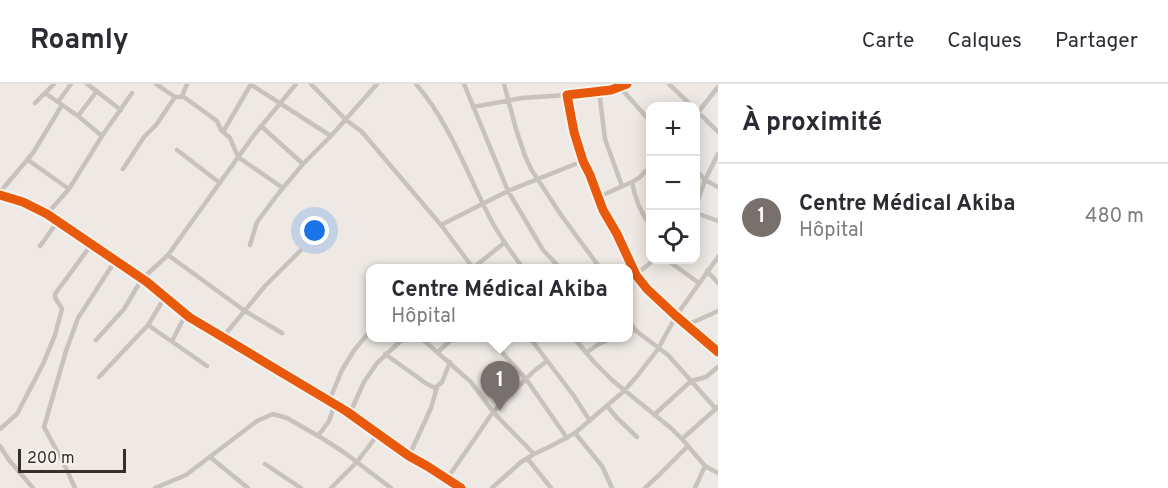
<!DOCTYPE html>
<html lang="fr">
<head>
<meta charset="utf-8">
<style>
	:root { --surface:#fff; --page:#f7f7f7; --text:#2b2b33; --muted:#7c7c81; --line:#e1e1e2; --accent:#78706c }
	body { margin:0; font-family:Overpass,sans-serif; background:var(--page); color:var(--text) }
	.controls { position:absolute; right:18px; top:18px; display:grid; overflow:hidden; border-radius:12px; box-shadow:0 3px 15px #0003 }
	.controls button { width:54px; height:54px; display:grid; place-items:center; padding:0; border:0; border-bottom:2px solid var(--line); background:var(--surface); color:var(--text); font:30px sans-serif }
	.scale { position:absolute; left:18px; bottom:15px; width:108px; box-sizing:border-box; padding-left:6px; border:3px solid #382f2b; border-top:0; font-size:16px; line-height:21px; white-space:nowrap; color:#382f2b; -webkit-text-stroke:4px #f9f3ed; paint-order:stroke }
	.you { position:absolute; left:315px; top:147px; width:21px; height:21px; margin:-15px; border:4px solid #fff; border-radius:50%; background:#1a73e8; box-shadow:0 0 0 9px #1a73e833 }
	.badge { display:grid; place-items:center; width:39px; height:39px; border-radius:50%; background:var(--accent); color:#fff; font-size:20px; font-weight:700 }
	.pin { position:absolute; translate:-50% -50px; filter:drop-shadow(0 2px 3px #0008) }
	.pin::after { content:''; position:absolute; top:32px; width:21px; height:18px; background:inherit; clip-path:polygon(0 0,100% 0,50% 100%) }
	.popup { position:absolute; left:366px; top:180px; width:267px; height:78px; box-sizing:border-box; display:grid; place-content:center; border-radius:12px; background:var(--surface); filter:drop-shadow(0 2px 4px #0005); font-size:20px; white-space:nowrap; color:var(--muted) }
	.popup b { font-size:22px; color:var(--text) }
	.popup::after { content:''; position:absolute; left:50%; top:100%; margin-left:-12px; border:12px solid transparent; border-top-color:var(--surface) }
	.list { margin:0; padding:0; list-style:none }
	h2 { display:flex; justify-content:space-between; align-items:center; height:78px; margin:0; padding:0 24px; font-size:26px }
	h2 small { font-size:20px; font-weight:400; color:var(--muted) }
	.list li { display:grid; grid-template-columns:39px 1fr auto; gap:18px; align-items:center; box-sizing:border-box; height:108px; padding:0 24px; border-top:2px solid var(--line) }
	.list b { display:block; font-size:22px; white-space:nowrap }
	.list p { margin:0; font-size:20px; white-space:nowrap; color:var(--muted) }
	.list em { font-size:20px; font-style:normal; color:var(--muted) }
	.icon { flex:none; width:33px; height:33px; fill:none; stroke:currentColor; stroke-width:2; stroke-linecap:round; stroke-linejoin:round }
	.map { position:relative; flex:none; width:718px; height:404px; overflow:hidden }
	header { display:flex; align-items:center; gap:36px; box-sizing:border-box; height:84px; padding:0 30px; background:var(--surface); border-bottom:2px solid var(--line) }
	header strong { font-size:28px }
	nav { display:flex; gap:33px; margin-inline-start:auto; font-size:21px }
	main { display:flex }
	aside { flex:1; background:var(--surface) }
	.map>svg:first-child { display:block }
	.lines { fill:none; stroke-linecap:round; stroke-linejoin:round }
	.minor { stroke:#c8c2bd; stroke-width:4.5 }
	.cycleway-casing { stroke:#f9f3ed; stroke-width:13 }
	.cycleway { stroke:#e8590c; stroke-width:9 }
</style>
</head>
<body>
<header>
<strong>Roamly</strong>
<nav><a>Carte</a><a>Calques</a><a>Partager</a></nav>
</header>
<main>
<div class="map">
<svg width="718" height="404" viewBox="0 0 718 404">
	<rect width="100%" height="100%" fill="#eee9e4"/>
	<g class="lines">
		<path class="minor" d="M87 0 121 26
			M156 0 175 13H184L217 37 221 46 230 54 238 73 283 104
			M250 0 331 52
			M311 0 346 36 361 47 368 55 441 141 473 184
			M416 0C449 38 467 89 490 134 499 152 511 168 523 184
			M464 0 508 107 543 166 560 184
			M504 0 516 45 525 72 531 85 561 131 600 184
			M617 0 650 37
			M627 0 611 6 567 11 574 48 583 77 590 91 603 126 617 150 636 191 647 205 676 232 718 268
			M669 0 692 22
			M599 7 605 55 622 102
			M45 9 78 32 102 52
			M182 12 187 0
			M58 18 71 0
			M35 19 54 0
			M473 23 522 14 567 11
			M696 26 718 48
			M696 31 718 3
			M78 32 97 7
			M261 42 303 80
			M223 48 251 0
			M177 66 220 99
			M28 76 69 105
			M650 83 639 94 632 98C635 115 640 128 650 141
			M123 85 144 53 156 41 175 13
			M696 86 705 96 718 103
			M0 108 33 69 62 21
			M0 111 23 118 47 130 147 198 189 233 346 327 409 372 427 382 461 404
			M598 113 632 98
			M696 122 705 96 718 70
			M696 129 718 137
			M47 130 69 105 102 52 132 9
			M441 141 508 107 583 77
			M250 161 257 138 278 110 303 80 331 52 377 0
			M40 162 58 137
			M168 171 245 227 282 249
			M667 176 699 199
			M473 184 504 159
			M707 187 718 199
			M629 196 654 176
			M629 236 635 246
			M148 241 207 282
			M687 241 718 227
			M629 248 635 246 668 271 716 325
			M223 253 265 202 300 167
			M421 254 471 298 493 328 534 370
			M489 254 526 295 567 354
			M530 254 574 312 590 337
			M574 254 594 278 612 296 672 345 682 355 705 382 718 389
			M96 256 124 225 142 195 168 171 254 51 296 0
			M172 257 186 230
			M438 268 453 254
			M586 269 599 260 612 254
			M385 270 427 300 435 304 442 298 450 278
			M99 293 148 241 165 213
			M329 317 342 286 355 265 371 246
			M607 322 617 334 637 353
			M350 329 364 298 377 279 404 254
			M654 331 691 297 706 293 718 283
			M0 345 17 330 43 280 55 251 62 225C60 219 54 217 55 210L91 161
			M575 349 602 382 612 404
			M318 352 329 337 335 320
			M682 355 718 323
			M0 362 9 376 33 404
			M409 372 431 324 437 303
			M210 373 248 404
			M527 374 551 404
			M265 380 301 404
			M447 395 493 328 534 287 547 277
			M75 404 64 380 44 343 66 267 78 234 115 177
			M155 404 186 391 257 337 273 330 287 334 325 356 345 369 391 404
			M331 404 357 378 378 350
			M492 404 521 378 534 370 549 363 575 349 624 307 638 291 658 265 676 232 718 173
			M645 404 658 392 688 362
			M695 404 705 382"/>
		<g class="cycleway-casing">
			<path id="cycleway" d="M627 0 611 6 567 11 574 48 583 77 590 91 603 126 617 150 636 191 647 205 676 232 718 268
				M0 111 23 118 47 130 147 198 189 233 346 327 409 372 427 382 461 404"/>
		</g>
		<use href="#cycleway" class="cycleway"/>
	</g>
</svg>
<div class="controls">
<button>+</button>
<button>−</button>
<button><svg class="icon" aria-label="locate" viewBox="0 0 24 24"><circle cx="12" cy="12" r="6"/><path d="M12 2v4M12 18v4M2 12h4M18 12h4"/></svg></button>
</div>
<div class="scale">200 m</div>
<div class="you"></div>
<div class="pin badge" style="left:500px;top:327px">1</div>
<div class="popup"><b>Centre Médical Akiba</b>Hôpital</div>
</div>
<aside>
<h2>À proximité<small></small></h2>
<ul class="list">
<li><span class="badge">1</span><div><b>Centre Médical Akiba</b><p>Hôpital</p></div><em>480 m</em></li>
</ul>
</aside>
</main>
</body>
</html>
